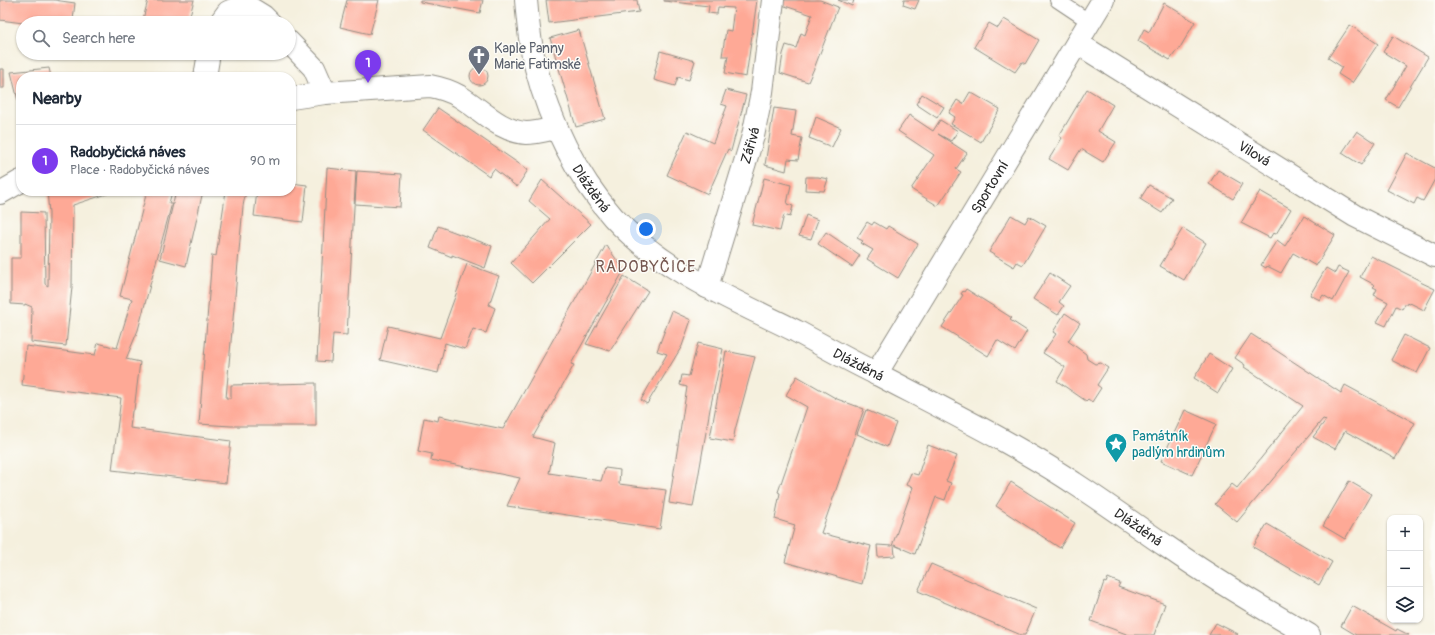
<!DOCTYPE html>
<html lang="en">
<head>
<meta charset="utf-8">
<style>
	:root { --surface:#fff; --page:#f6f6f7; --text:#1f2937; --muted:#747a83; --line:#e0e1e3; --accent:#7c3aed }
	body { margin:0; font-family:Pangolin,sans-serif; background:var(--page); color:var(--text) }
	.controls { position:absolute; right:12px; bottom:12px; display:grid; overflow:hidden; border-radius:8px; box-shadow:0 1px 3px #0004 }
	.controls button { width:36px; height:36px; display:grid; place-items:center; padding:0; border:0; border-bottom:1px solid var(--line); background:var(--surface); color:var(--text); font:20px sans-serif }
	.you { position:absolute; left:646px; top:229px; width:14px; height:14px; margin:-10px; border:3px solid #fff; border-radius:50%; background:#1a73e8; box-shadow:0 0 0 6px #1a73e833 }
	.badge { display:grid; place-items:center; width:26px; height:26px; border-radius:50%; background:var(--accent); color:#fff; font-size:13px; font-weight:700 }
	.pin { position:absolute; translate:-50% -33px; filter:drop-shadow(0 1px 2px #0008) }
	.pin::after { content:''; position:absolute; top:21px; width:14px; height:12px; background:inherit; clip-path:polygon(0 0,100% 0,50% 100%) }
	.list { margin:0; padding:0; list-style:none }
	h2 { display:flex; justify-content:space-between; align-items:center; height:52px; margin:0; padding:0 16px; font-size:17px }
	h2 small { font-size:13px; font-weight:400; color:var(--muted) }
	.list li { display:grid; grid-template-columns:26px 1fr auto; gap:12px; align-items:center; box-sizing:border-box; height:72px; padding:0 16px; border-top:1px solid var(--line) }
	.list b { display:block; font-size:15px; white-space:nowrap }
	.list p { margin:0; font-size:13px; white-space:nowrap; color:var(--muted) }
	.list em { font-size:13px; font-style:normal; color:var(--muted) }
	.icon { flex:none; width:22px; height:22px; fill:none; stroke:currentColor; stroke-width:2; stroke-linecap:round; stroke-linejoin:round }
	.map { position:relative; flex:none; width:1435px; height:635px; overflow:hidden }
	.search { position:absolute; background:var(--surface); box-shadow:0 1px 3px #0004; left:16px; top:16px; width:280px; height:44px; display:flex; align-items:center; gap:10px; box-sizing:border-box; padding:0 14px; border-radius:22px; color:var(--muted); font-size:15px }
	.panel { position:absolute; background:var(--surface); box-shadow:0 1px 3px #0004; left:16px; top:72px; width:280px; height:124px; border-radius:16px }
	.map>svg:first-child { display:block }
	.building { fill:#fea996 }
	.lines { fill:none; stroke-linecap:round; stroke-linejoin:round }
	.service-casing { stroke:#908e84; stroke-width:16 }
	.minor-casing { stroke:#908e84; stroke-width:24 }
	.tertiary-casing { stroke:#908e84; stroke-width:24 }
	.service { stroke:#fff; stroke-width:14 }
	.minor { stroke:#fff; stroke-width:22 }
	.tertiary { stroke:#fff; stroke-width:22 }
	.labels { text-anchor:middle; stroke-width:3; stroke-linejoin:round; paint-order:stroke }
	.worship-label { font-size:14px; fill:#5b616d; stroke:#fdfcf7; text-anchor:start }
	.street-label { font-size:14px; fill:#2b2b2b; stroke:#fdfcf7 }
	.culture-label { font-size:14px; fill:#0d838f; stroke:#fdfcf7; text-anchor:start }
	.quarter-label { font-size:16px; letter-spacing:1px; fill:#755750; stroke:#fdfcf7 }
</style>
</head>
<body>
<div class="map">
<svg width="1435" height="635" viewBox="0 0 1435 635">
	<rect width="100%" height="100%" fill="#fdfcf7"/>
	<filter id="ink" filterUnits="userSpaceOnUse"><feTurbulence type="fractalNoise" baseFrequency=".025" numOctaves="2"/><feDisplacementMap in="SourceGraphic" scale="8" xChannelSelector="R" yChannelSelector="G"/><feConvolveMatrix kernelMatrix="1 2 1 2 8 2 1 2 1" color-interpolation-filters="sRGB"/></filter>
	<filter id="wash" filterUnits="userSpaceOnUse"><feTurbulence type="fractalNoise" baseFrequency=".012" numOctaves="4" result="noise"/><feDisplacementMap in="SourceGraphic" scale="16" xChannelSelector="R" yChannelSelector="G"/><feGaussianBlur stdDeviation="0.9" result="paint"/><feColorMatrix in="noise" values="0 0 0 0 0 0 0 0 0 0 0 0 0 0 0 0 0 1.4 0 .05"/><feComposite in="paint" operator="in"/></filter>
	<g filter="url(#wash)">
		<rect width="100%" height="100%" fill="#f5f0de"/>
		<g id="blocks">
			<path class="building" d="M0 0H54L75 3 73 20 87 23H23L0 20Z
				M148 0H194L188 23H142Z
				M347 0H379L370 34 340 27Z
				M420 0H483L480 13 420 2Z
				M546 0H637L639 12 549 23Z
				M664 0H757L746 77 725 73 728 56H722L726 30 731 31 734 8 718 7 717 14 708 13 709 6 664 1Z
				M784 0H820L838 7 815 66 808 82 780 73 783 54 786 45 796 48 801 33 805 35 812 15 782 5Z
				M838 0H854L852 6Z
				M904 0H919L915 9 903 5Z
				M1164 3 1195 22 1178 51 1177 50 1170 60 1138 41 1144 29 1149 32Z
				M1004 19 1039 40 1025 64 1022 62 1015 72 974 47 989 23 998 28Z
				M1350 25 1378 44 1352 83 1338 74 1342 67 1328 58Z
				M579 30 605 119 576 127 550 38Z
				M1393 36 1428 57 1398 107 1386 100 1406 66 1383 52Z
				M660 51 695 61 689 80 678 77 675 86 654 80 656 71H655Z
				M470 76a9 9 0 1 1 18 0a9 9 0 1 1-18 0Z
				M49 68 51 77H21L20 109 11 72Z
				M0 69H4V88H0Z
				M1087 89 1113 105 1098 131 1116 142 1103 162 1081 149 1068 170 1049 159 1062 138 1059 136Z
				M726 90 746 95 731 151 728 149 708 194 667 175 687 131 713 143 727 106 721 104Z
				M970 92 1000 109 981 142 951 124 955 117 949 113 957 100 963 104Z
				M922 94 944 107 937 118 916 104Z
				M438 108 528 170 517 187 494 169 489 176 423 130Z
				M774 108 796 111 792 136 802 138 798 160 788 159 786 171 765 165Z
				M909 115 933 131 940 120 958 131 951 141 938 134 967 153 956 169 961 172 938 206 911 189 934 155 898 131Z
				M816 117 841 128 832 147 809 138Z
				M1357 131 1375 143 1361 165 1342 153Z
				M1407 153 1435 168V179L1423 201 1417 198 1414 204 1387 190Z
				M327 168 356 171 347 335 333 334 331 362 317 361Z
				M1218 170 1242 184 1233 199 1209 184Z
				M357 171 402 174 400 207 355 204Z
				M806 177H818L828 179 824 191 805 190Z
				M764 178 791 185 787 204 793 206 790 217 784 215 780 231 752 225Z
				M542 180 591 224 532 283 511 263 550 219 529 201Z
				M291 183 307 185 303 222 254 216 257 191H291Z
				M1149 185 1172 198 1162 213 1140 199Z
				M47 191H116L73 205 72 287 66 346 31 342 32 307 25 304V305L11 304V258H21V212L44 213 45 284 48 286 49 213Z
				M147 191H171L172 192 169 203H172L138 330 126 359 140 362 134 410 132 411 130 428 231 441 226 483 112 470 121 398 22 385 26 346 95 355 98 343 117 348 132 299 120 296Z
				M176 191H203L186 266 160 259Z
				M226 191H246L243 206 226 398H231V385L316 383V426H231L199 424 212 255 216 256Z
				M1260 191 1291 209 1276 234 1273 233 1270 238 1241 223Z
				M806 215 818 220 811 239 799 236Z
				M1011 215 1025 223 1029 216 1046 226 1023 265 1017 262 1014 267 989 252Z
				M1304 216 1335 235 1316 266 1293 253 1281 273 1267 266 1266 268 1261 265 1277 240 1285 246Z
				M867 222 872 225 874 222 886 229 888 226 918 244 898 278 867 259 873 250 861 243 863 241 857 238Z
				M438 226 492 246 485 268 452 255V257L430 248Z
				M1183 228 1206 243 1184 280 1160 266Z
				M826 232 860 255 852 267 818 244Z
				M606 245 624 270 571 364 574 365 533 437 555 443 549 473 601 481 605 468 620 470 619 484 666 490 660 529 507 506 520 478 431 460 432 454 418 451 424 418 438 421 439 416 503 429Z
				M1371 256 1421 281 1420 282 1435 289 1424 310 1410 303 1409 304 1406 303 1402 309 1396 306 1386 326 1377 322 1388 302 1374 295 1377 289 1373 287 1375 285 1360 277Z
				M467 264 499 276 489 305 495 308 486 333 473 329 465 349 445 343 438 373 380 360 388 326 440 338Z
				M1338 267 1349 272 1333 301 1323 295 1320 300 1310 295 1326 268 1335 273Z
				M1050 273 1070 286 1059 302 1064 306 1058 315 1033 299Z
				M624 276 648 291 610 351 586 344Z
				M966 289 1012 318 1010 320 1027 331 1015 351 997 340 988 356 942 327 963 295 961 294 963 291 964 292Z
				M672 311 691 320 682 346 647 404 641 400 667 354 657 351Z
				M1065 313 1080 323 1068 341 1086 354 1087 359 1095 364 1101 363 1108 368 1097 385 1101 388 1092 402 1088 399 1086 401 1057 381 1065 367 1043 353 1056 334 1053 332Z
				M1251 334 1341 393 1345 385 1415 423 1395 459 1345 431 1335 449 1313 437 1326 420 1323 419 1237 522 1215 504 1232 484 1237 488 1303 406 1244 367 1245 365 1235 358Z
				M1404 335 1430 348 1417 373 1391 360Z
				M698 343 723 349 710 409 693 507 669 503 687 387 680 385 682 375 689 376Z
				M726 351 755 357 735 430 733 442 710 438Z
				M1209 354 1232 369 1218 393 1194 378Z
				M797 376 837 399 864 409 821 533 871 546 862 584 785 562 795 525 775 519 780 493 778 492 807 407 786 395Z
				M866 410 896 423 887 447 857 434Z
				M1185 410 1216 424 1192 475 1161 461Z
				M928 445 957 456 946 481 951 483 945 500 936 497 915 554 894 545 895 556 878 557 877 545 892 546 913 487 906 485 911 473 918 475Z
				M1349 481 1371 494 1345 539 1323 526Z
				M1011 482 1075 523 1060 548 996 506Z
				M1267 524 1332 562 1319 585 1253 547Z
				M931 564 1036 609 1025 635H1021L918 591Z
				M1108 578 1120 583 1118 587 1165 604 1154 635H1129L1091 621 1104 582 1106 583Z
				M1352 606 1396 631 1397 629 1409 635H1356L1341 626Z
				M1216 623 1238 634 1237 635H1209Z"/>
		</g>
	</g>
	<g filter="url(#ink)">
		<use href="#blocks" fill-opacity="0" stroke="#908e84" stroke-width="1"/>
		<g class="lines">
			<g class="service-casing">
				<path id="service" d="M1057 0 1090 22"/>
			</g>
			<g class="minor-casing">
				<g id="minor">
					<path d="M220 23 228 12 240 7 250 8 263 16 270 23"/>
					<path d="M289 42 314 68 325 93"/>
					<path id="s1" d="M1077 43 1355 216 1435 256"/>
					<path d="M205 77 209 53"/>
					<path d="M291 98 325 93 430 86C441 88 450 91 459 96 481 109 499 131 526 133 535 133 547 130 556 128"/>
					<path d="M0 193 21 181"/>
					<path id="s2" d="M707 287 753 136 762 92 773 0"/>
					<path id="s3" d="M876 374 1103 0"/>
				</g>
			</g>
			<g class="tertiary-casing">
				<g id="tertiary">
					<path id="s4" d="M526 0C528 23 530 46 536 68 550 122 576 175 613 217 662 271 732 299 796 331 822 345 848 360 875 373 919 396 963 418 1006 442 1029 455 1052 468 1074 483 1105 503 1135 525 1166 546 1212 578 1260 607 1309 635"/>
				</g>
			</g>
			<use href="#service" class="service"/>
			<use href="#minor" class="minor"/>
			<use href="#tertiary" class="tertiary"/>
		</g>
	</g>
	<defs>
		<g id="church-pin" transform="scale(1.15)"><path d="M0 17L-7.5 6A9.5 9.5 0 1 1 7.5 6Z" fill="#6b7280" stroke="#fdfcf7"/><path d="M-1.2-6h2.4v3.5h3.3v2.4h-3.3V6h-2.4V-.1h-3.3v-2.4h3.3Z" fill="#fff"/></g>
		<g id="sight-pin" transform="scale(1.15)"><path d="M0 17L-7.5 6A9.5 9.5 0 1 1 7.5 6Z" fill="#0f9aa8" stroke="#fdfcf7"/><path d="M0-6L1.8-2.2L6-1.7L2.9 1.2L3.7 5.4L0 3.3L-3.7 5.4L-2.9 1.2L-6-1.7L-1.8-2.2Z" fill="#fff"/></g>
	</defs>
	<g fill-rule="evenodd">
		<use href="#church-pin" x="479" y="56"/>
		<use href="#sight-pin" x="1116" y="444"/>
	</g>
	<g class="labels">
		<g class="worship-label">
			<text x="494" y="53">Kaple Panny<tspan x="494" dy="16">Marie Fatimské</tspan></text>
		</g>
		<g class="street-label">
			<text dy="5" stroke="none"><textPath href="#s2" startOffset="148">Zářivá</textPath></text>
			<text dy="5" stroke="none"><textPath href="#s1" startOffset="209">Vilová</textPath></text>
			<text dy="5" stroke="none"><textPath href="#s3" startOffset="219">Sportovní</textPath></text>
			<text dy="5" stroke="none"><textPath href="#s4" startOffset="202">Dlážděná</textPath></text>
			<text dy="5" stroke="none"><textPath href="#s4" startOffset="526">Dlážděná</textPath></text>
			<text dy="5" stroke="none"><textPath href="#s4" startOffset="850">Dlážděná</textPath></text>
		</g>
		<g class="culture-label">
			<text x="1132" y="441">Památník<tspan x="1132" dy="16">padlým hrdinům</tspan></text>
		</g>
		<g class="quarter-label">
			<text x="646" y="272">RADOBYČICE</text>
		</g>
	</g>
</svg>
<div class="controls">
<button>+</button>
<button>−</button>
<button><svg class="icon" aria-label="layers" viewBox="0 0 24 24"><path d="M12 4l9 5-9 5-9-5zM3 14l9 5 9-5"/></svg></button>
</div>
<div class="you"></div>
<div class="pin badge" style="left:368px;top:83px">1</div>
<div class="search"><svg class="icon" aria-label="search" viewBox="0 0 24 24"><circle cx="10" cy="10" r="6"/><path d="M15 15l6 6"/></svg>Search here</div>
<section class="panel">
<h2>Nearby<small></small></h2>
<ul class="list">
<li><span class="badge">1</span><div><b>Radobyčická náves</b><p>Place · Radobyčická náves</p></div><em>90 m</em></li>
</ul>
</section>
</div>
</body>
</html>
